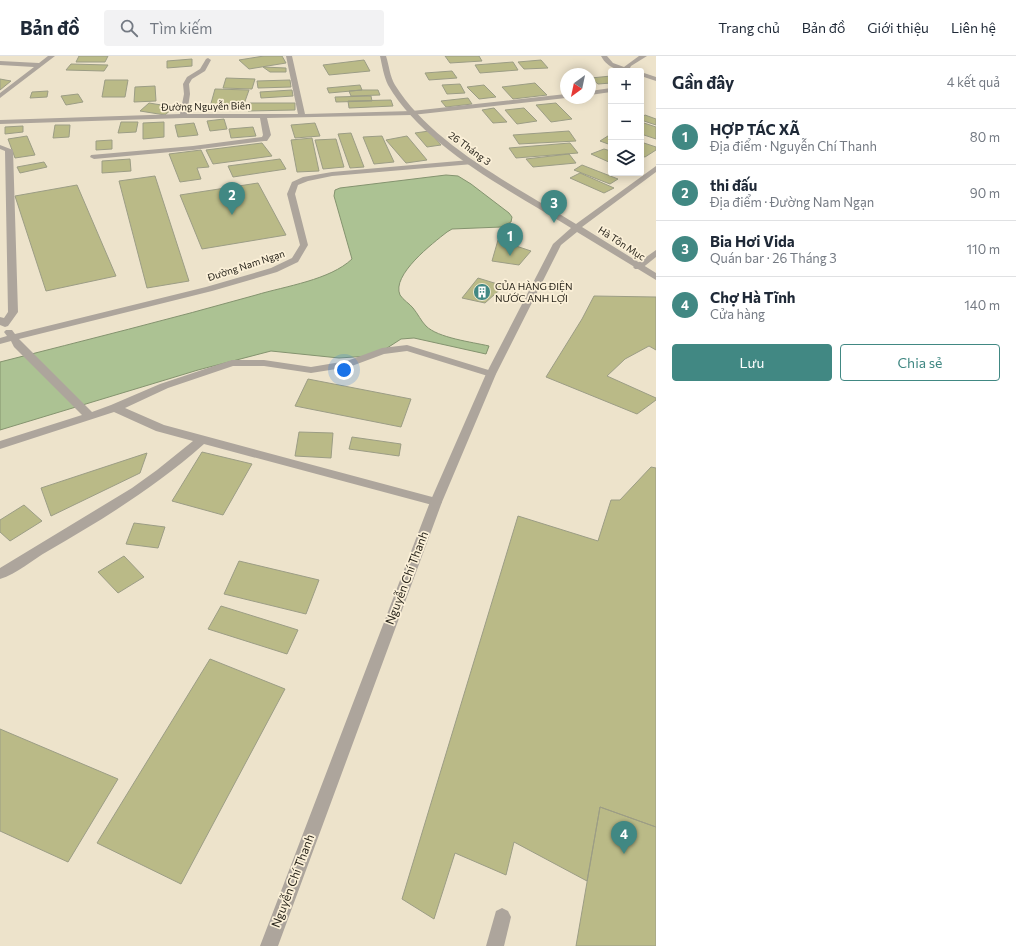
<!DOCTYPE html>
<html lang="vi">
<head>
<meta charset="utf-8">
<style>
	:root { --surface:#fff; --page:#f2f2f3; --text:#1f2937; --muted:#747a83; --line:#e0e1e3; --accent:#418883 }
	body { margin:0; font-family:Commissioner,sans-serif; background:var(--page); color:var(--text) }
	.controls { position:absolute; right:12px; top:12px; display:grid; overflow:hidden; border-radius:4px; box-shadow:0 2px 10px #0003 }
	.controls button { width:36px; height:36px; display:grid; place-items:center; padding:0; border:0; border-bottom:1px solid var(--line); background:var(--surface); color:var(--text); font:20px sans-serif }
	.compass { position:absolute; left:560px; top:12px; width:36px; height:36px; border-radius:50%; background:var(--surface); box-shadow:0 2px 10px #0003; rotate:213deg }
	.you { position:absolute; left:344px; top:314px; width:14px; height:14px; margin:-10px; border:3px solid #fff; border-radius:50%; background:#1a73e8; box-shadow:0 0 0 6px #1a73e833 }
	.badge { display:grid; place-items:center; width:26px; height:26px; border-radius:50%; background:var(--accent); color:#fff; font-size:13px; font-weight:700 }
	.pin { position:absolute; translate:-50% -33px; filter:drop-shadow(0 1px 2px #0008) }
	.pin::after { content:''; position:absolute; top:21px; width:14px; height:12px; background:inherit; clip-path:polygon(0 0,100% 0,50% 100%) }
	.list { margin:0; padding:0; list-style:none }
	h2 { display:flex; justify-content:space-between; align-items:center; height:52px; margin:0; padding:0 16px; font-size:17px }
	h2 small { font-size:13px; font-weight:400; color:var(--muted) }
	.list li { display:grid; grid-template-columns:26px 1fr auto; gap:12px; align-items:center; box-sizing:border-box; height:56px; padding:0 16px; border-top:1px solid var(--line) }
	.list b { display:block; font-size:15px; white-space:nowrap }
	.list p { margin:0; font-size:13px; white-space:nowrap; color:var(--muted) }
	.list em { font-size:13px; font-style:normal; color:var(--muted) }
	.actions { display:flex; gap:8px; padding:12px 16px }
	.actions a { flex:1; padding:9px 0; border:1px solid var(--accent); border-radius:4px; text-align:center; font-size:14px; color:var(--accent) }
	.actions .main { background:var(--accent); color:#fff }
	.icon { flex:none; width:22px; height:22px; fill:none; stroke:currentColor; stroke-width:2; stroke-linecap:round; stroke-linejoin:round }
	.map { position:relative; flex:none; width:656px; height:890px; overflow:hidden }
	header { display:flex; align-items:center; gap:24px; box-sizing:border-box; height:56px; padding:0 20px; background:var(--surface); border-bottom:1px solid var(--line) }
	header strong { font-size:19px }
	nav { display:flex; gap:22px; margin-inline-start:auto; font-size:14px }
	.search { width:280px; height:36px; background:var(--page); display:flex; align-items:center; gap:10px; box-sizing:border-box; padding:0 14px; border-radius:4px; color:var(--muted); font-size:15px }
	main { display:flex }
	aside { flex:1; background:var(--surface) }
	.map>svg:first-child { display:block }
	.water { fill:#acc293; stroke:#84936f }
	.building { fill:#baba87; stroke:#9c9d85 }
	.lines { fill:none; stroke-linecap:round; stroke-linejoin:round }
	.service { fill:#ada59c; fill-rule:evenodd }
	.minor { fill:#ada59c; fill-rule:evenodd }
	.tertiary { fill:#ada59c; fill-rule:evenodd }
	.labels { text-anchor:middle; stroke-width:3.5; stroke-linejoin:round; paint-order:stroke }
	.far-street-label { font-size:10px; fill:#28241b; stroke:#fbf0d8 }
	.far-poi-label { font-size:10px; fill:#28241b; stroke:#fbf0d8; text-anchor:start }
	.street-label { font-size:12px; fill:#28241b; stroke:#fbf0d8 }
</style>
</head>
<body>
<header>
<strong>Bản đồ</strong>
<div class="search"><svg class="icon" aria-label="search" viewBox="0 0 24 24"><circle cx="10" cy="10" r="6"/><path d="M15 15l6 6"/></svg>Tìm kiếm</div>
<nav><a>Trang chủ</a><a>Bản đồ</a><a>Giới thiệu</a><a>Liên hệ</a></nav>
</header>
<main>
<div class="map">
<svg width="656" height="890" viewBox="0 0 656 890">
	<rect width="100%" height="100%" fill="#ede3cb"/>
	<path class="water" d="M446 119 458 120 471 128 509 157 512 161 511 166 501 171 452 173 447 176C433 187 391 219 400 239 403 244 410 248 413 252 418 258 421 265 426 270 438 282 472 286 489 290L486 298 414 282 401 283 384 294 369 300 339 302 271 295 198 314 0 374V306C86 284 171 263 256 239 286 230 330 224 352 203L334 140 335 134 340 132Z"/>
	<path class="building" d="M79 0H108L105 6H76Z
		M264 0H282L286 7 249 13 239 4Z
		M445 0H479L482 5 450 7Z
		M192 3V10L167 12V5Z
		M364 4 370 15 329 19 323 9Z
		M541 4 548 12 524 13 518 6Z
		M513 6 518 14 480 17 475 9Z
		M71 8 108 9 104 15 66 14Z
		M263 11 286 12V16H270Z
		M452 15 457 22 429 24 425 17Z
		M611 20V27L598 28 591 22Z
		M226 22 255 23 252 33 223 32Z
		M0 23 11 25 0 34Z
		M105 24H128L125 41H102Z
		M290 24 291 31 258 32 257 25Z
		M535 27 547 39 513 43 502 31Z
		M460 28 465 37 447 38 442 29Z
		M360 29 362 34 329 37 327 32Z
		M484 29 496 41 479 43 467 31Z
		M155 30 156 45 134 46 135 31Z
		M215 33 249 34 243 51H210Z
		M292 34 293 40 261 42 260 36Z
		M362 34H378L380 39 351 40 349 35Z
		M48 35 47 41 30 42 32 36Z
		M78 38 83 46 66 49 61 40Z
		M371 40 372 45 336 46 335 41Z
		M468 42 472 48 446 51 441 45Z
		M391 44 393 50 349 52 348 45Z
		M149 47 174 51 165 59 140 55Z
		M248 47H295V54L248 55Z
		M556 47 572 63 551 66 536 49Z
		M494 52 507 66 493 67 482 54Z
		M524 52 537 65 517 68 505 54Z
		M645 59 656 63V69L641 64V62Z
		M224 63 227 73 210 75 207 65Z
		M121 66H138L136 76 118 77Z
		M164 66V81L143 83V67Z
		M641 66 656 71V83L641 78Z
		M194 67 198 79 178 81 175 69Z
		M315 67 320 80 295 82 291 69Z
		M55 69H70L69 81 53 82Z
		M23 70V76L5 78V71Z
		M253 71 256 80 231 82 229 73Z
		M429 75 441 89 427 91 415 77Z
		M569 75 576 85 519 88 513 79Z
		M351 77 364 111 350 112 338 78Z
		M611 78V89L600 85Z
		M27 80 35 99 15 102 8 83Z
		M382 80 394 106 374 108 363 81Z
		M407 80 427 104 406 107 386 84Z
		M312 82 319 115 297 116 291 84Z
		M336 83 344 111 323 113 315 84Z
		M112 84V93L96 94V85Z
		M641 86 656 91V94L645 101 641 100Z
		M262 87 272 100 213 108 206 94Z
		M570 87 578 97 516 102 509 92Z
		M604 93 611 95V107L591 98Z
		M201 94 209 111 197 112 201 123 180 126 169 98Z
		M569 98 576 107 533 111 526 103Z
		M130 103 131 115 102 117V105Z
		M280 103 286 113 233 121 228 110Z
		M44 106 47 111 20 117 17 111Z
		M582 109 618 123 610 128 574 114Z
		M580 117 614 132 604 137 570 122Z
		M155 120 189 225 147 232 119 125Z
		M258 127 286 179 202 193 180 139Z
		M77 129 116 220 46 235 15 140Z
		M498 184 531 195 519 209 492 205Z
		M478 222 504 230 485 247 462 242Z
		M594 240 656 241V294L649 290 625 303 607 320 656 342V344L637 358 546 321 582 263Z
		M308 323 411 343 401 371 295 350Z
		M299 376 333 377 331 402 295 400Z
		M352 381 401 388 399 400 349 393Z
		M202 396 252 408 223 459 172 445Z
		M147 397 140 417 51 460 41 432Z
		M651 411 656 412V771L600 751 587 825 514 786 506 819 455 797 434 863 402 843 518 460 598 485 611 444H620Z
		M24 449 42 465 10 485 0 476V464Z
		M134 467 165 471 158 492 126 488Z
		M124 500 144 521 118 537 98 516Z
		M239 505 319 524 306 558 224 538Z
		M221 550 298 574 287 598 208 573Z
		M210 603 285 633 181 828 97 787Z
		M0 673 118 723 68 806 0 775Z
		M600 751 656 771V890H576Z"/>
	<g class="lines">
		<path class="service" d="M502 852 508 855 511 861 504 890H486L496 855Z"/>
		<path class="minor" d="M48 0H55L0 42V37L34 11 0 9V5L39 7Z
			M286 0H292L305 58 412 55 566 38V42L412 59 267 62 271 79 267 85H264L193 94 94 103 90 101 91 99 193 90 262 81 263 79 260 62H183L0 68V64L180 58 184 38 183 28 187 21 200 13 206 3 208 2 211 4 205 15 192 23 189 28 190 38 187 58H298Z
			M601 0H607L613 7 624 11 639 0H647L631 10 630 12 634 15C620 15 608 13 601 0Z
			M641 16 656 21V25L641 20Z
			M611 32V36L590 39V35Z
			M0 89 13 94 18 256 8 270 5 271 0 269V261L4 262 8 256 5 95 0 93Z
			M470 104 474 106 473 108 332 120 308 125 298 129 295 138 308 189 298 206 277 216 212 235 19 283 92 356 111 349 160 328 232 304H264L311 311 347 305 382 292 407 289 495 316 496 318 491 321 407 295 384 298 349 311 311 317 264 310H233L168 332 125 352 164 369 436 442 440 443 442 446 440 449 436 450 204 388C154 432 105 462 48 495 32 504 17 518 0 523V512L132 432 157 414 193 385 156 375 114 356 0 393V385L82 359 14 291 11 285 0 288V282L7 280 4 276 6 274H12L15 278 206 231 271 212 292 202 300 189 287 138 292 126 303 121 332 116Z
			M656 194V201L641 213H635L633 211 635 209Z"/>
		<path class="tertiary" d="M380 0H386C389 9 390 21 395 29 432 89 517 131 576 168L656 110V116L582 171 656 217V224L577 176 561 189 496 318 442 446 278 890H260L430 446 486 318 553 188 571 172C511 135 424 91 388 29 384 21 382 9 380 0Z"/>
	</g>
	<defs>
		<g id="building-disc" transform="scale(0.9)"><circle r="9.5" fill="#418883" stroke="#fbf0d8"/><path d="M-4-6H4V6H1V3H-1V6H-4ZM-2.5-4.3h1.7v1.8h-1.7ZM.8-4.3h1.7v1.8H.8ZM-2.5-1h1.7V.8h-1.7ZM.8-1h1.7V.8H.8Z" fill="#fff"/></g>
	</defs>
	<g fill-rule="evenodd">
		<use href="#building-disc" x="482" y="236"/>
	</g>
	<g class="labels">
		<g class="far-street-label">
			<text transform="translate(206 50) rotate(-1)" y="4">Đường Nguyễn Biên</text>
			<text transform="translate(470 92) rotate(36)" y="4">26 Tháng 3</text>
			<text transform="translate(622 187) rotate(33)" y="4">Hà Tôn Mục</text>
			<text transform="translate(246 209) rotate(-18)" y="4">Đường Nam Ngạn</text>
		</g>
		<g class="far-poi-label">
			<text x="495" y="234">CỦA HÀNG ĐIỆN<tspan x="495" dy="12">NƯỚC ANH LỢI</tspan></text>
		</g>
		<g class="street-label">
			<text transform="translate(407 522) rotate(-69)" y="4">Nguyễn Chí Thanh</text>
			<text transform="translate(293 825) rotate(-69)" y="4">Nguyễn Chí Thanh</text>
		</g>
	</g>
</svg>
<div class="controls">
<button>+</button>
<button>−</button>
<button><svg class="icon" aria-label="layers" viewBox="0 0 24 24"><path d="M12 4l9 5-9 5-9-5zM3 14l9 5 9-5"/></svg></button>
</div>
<svg class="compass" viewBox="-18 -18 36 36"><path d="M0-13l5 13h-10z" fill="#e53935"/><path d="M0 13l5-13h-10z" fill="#747a83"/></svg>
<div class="you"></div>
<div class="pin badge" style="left:510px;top:200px">1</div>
<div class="pin badge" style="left:232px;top:159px">2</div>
<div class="pin badge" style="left:554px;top:167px">3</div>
<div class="pin badge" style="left:624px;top:798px">4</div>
</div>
<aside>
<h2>Gần đây<small>4 kết quả</small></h2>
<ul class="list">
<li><span class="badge">1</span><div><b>HỢP TÁC XÃ</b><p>Địa điểm · Nguyễn Chí Thanh</p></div><em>80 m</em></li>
<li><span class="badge">2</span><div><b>thi đấu</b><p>Địa điểm · Đường Nam Ngạn</p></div><em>90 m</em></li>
<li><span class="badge">3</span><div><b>Bia Hơi Vida</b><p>Quán bar · 26 Tháng 3</p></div><em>110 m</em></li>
<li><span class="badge">4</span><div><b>Chợ Hà Tĩnh</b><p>Cửa hàng</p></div><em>140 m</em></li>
</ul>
<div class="actions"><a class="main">Lưu</a><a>Chia sẻ</a></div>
</aside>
</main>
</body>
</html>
